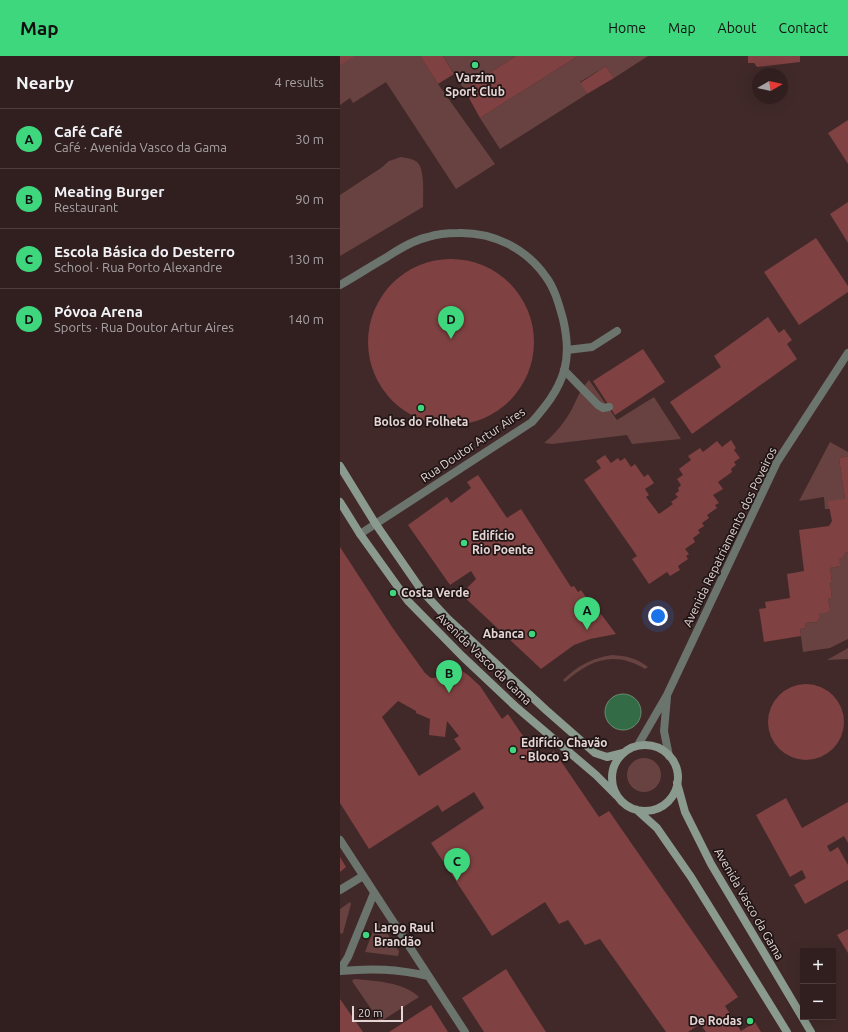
<!DOCTYPE html>
<html lang="en">
<head>
<meta charset="utf-8">
<style>
	:root { --surface:#311f1f; --page:#3d2c2c; --text:#f1f3f6; --muted:#a8a2a4; --line:#4c3d3d; --accent:#3ed77d }
	body { margin:0; font-family:Ubuntu,sans-serif; background:var(--page); color:var(--text) }
	.controls { position:absolute; right:12px; bottom:12px; display:grid; overflow:hidden; border-radius:0px; box-shadow:0 4px 16px #0002 }
	.controls button { width:36px; height:36px; display:grid; place-items:center; padding:0; border:0; border-bottom:1px solid var(--line); background:var(--surface); color:var(--text); font:20px sans-serif }
	.compass { position:absolute; left:412px; top:12px; width:36px; height:36px; border-radius:50%; background:var(--surface); box-shadow:0 4px 16px #0002; rotate:81deg }
	.scale { position:absolute; left:12px; bottom:10px; width:51px; box-sizing:border-box; padding-left:4px; border:2px solid #e5d5d4; border-top:0; font-size:11px; line-height:14px; white-space:nowrap; color:#e5d5d4; -webkit-text-stroke:3px #201515; paint-order:stroke }
	.you { position:absolute; left:318px; top:560px; width:14px; height:14px; margin:-10px; border:3px solid #fff; border-radius:50%; background:#1a73e8; box-shadow:0 0 0 6px #1a73e833 }
	.badge { display:grid; place-items:center; width:26px; height:26px; border-radius:50%; background:var(--accent); color:#111; font-size:13px; font-weight:700 }
	.pin { position:absolute; translate:-50% -33px; filter:drop-shadow(0 1px 2px #0008) }
	.pin::after { content:''; position:absolute; top:21px; width:14px; height:12px; background:inherit; clip-path:polygon(0 0,100% 0,50% 100%) }
	.list { margin:0; padding:0; list-style:none }
	h2 { display:flex; justify-content:space-between; align-items:center; height:52px; margin:0; padding:0 16px; font-size:17px }
	h2 small { font-size:13px; font-weight:400; color:var(--muted) }
	.list li { display:grid; grid-template-columns:26px 1fr auto; gap:12px; align-items:center; box-sizing:border-box; height:60px; padding:0 16px; border-top:1px solid var(--line) }
	.list b { display:block; font-size:15px; white-space:nowrap }
	.list p { margin:0; font-size:13px; white-space:nowrap; color:var(--muted) }
	.list em { font-size:13px; font-style:normal; color:var(--muted) }
	.map { position:relative; flex:none; width:508px; height:976px; overflow:hidden }
	header { display:flex; align-items:center; gap:24px; box-sizing:border-box; height:56px; padding:0 20px; background:var(--accent); color:#111 }
	header strong { font-size:19px }
	nav { display:flex; gap:22px; margin-inline-start:auto; font-size:14px }
	main { display:flex }
	aside { flex:1; background:var(--surface) }
	.map>svg:first-child { display:block }
	.green { fill:#674241 }
	.water { fill:#326b45; stroke:#688b70 }
	.building { fill:#7f4141; fill-rule:evenodd }
	.lines { fill:none; stroke-linecap:round; stroke-linejoin:round }
	.service { stroke:#6b746d; stroke-width:8 }
	.minor { stroke:#6b746d; stroke-width:8 }
	.tertiary { stroke:#6b746d; stroke-width:8 }
	.secondary { stroke:#8b9a8f; stroke-width:8 }
	.poi-dot { fill:#3ed77d; stroke:#201515; stroke-width:1.5 }
	.labels { text-anchor:middle; stroke-width:3.5; stroke-linejoin:round; paint-order:stroke }
	.poi-label { font-size:12px; font-weight:bold; fill:#e5d5d4; stroke:#201515; text-anchor:start }
	.street-label { font-size:12px; fill:#e5d5d4; stroke:#201515 }
</style>
</head>
<body>
<header>
<strong>Map</strong>
<nav><a>Home</a><a>Map</a><a>About</a><a>Contact</a></nav>
</header>
<main>
<aside>
<h2>Nearby<small>4 results</small></h2>
<ul class="list">
<li><span class="badge">A</span><div><b>Café Café</b><p>Café · Avenida Vasco da Gama</p></div><em>30 m</em></li>
<li><span class="badge">B</span><div><b>Meating Burger</b><p>Restaurant</p></div><em>90 m</em></li>
<li><span class="badge">C</span><div><b>Escola Básica do Desterro</b><p>School · Rua Porto Alexandre</p></div><em>130 m</em></li>
<li><span class="badge">D</span><div><b>Póvoa Arena</b><p>Sports · Rua Doutor Artur Aires</p></div><em>140 m</em></li>
</ul>
</aside>
<div class="map">
<svg width="508" height="976" viewBox="0 0 508 976">
	<rect width="100%" height="100%" fill="#412929"/>
	<path class="green" d="M0 0H80L98 28 155 108 116 133 46 26 13 47 10 42 0 49Z
		M103 0H176L124 33Z
		M238 0H308L274 22 266 10 240 26 247 38 160 93 140 62Z
		M61 101C66 102 72 102 77 106 85 112 83 140 83 151L0 200V139L41 112 49 105Z
		M249 324 277 364 314 341 341 383 292 388 287 379 212 388 204 387C215 378 225 366 232 353 238 341 239 335 249 324Z
		M490 386 508 396V400L499 402 505 443 490 453H485L484 441 459 445Z
		M508 496V583L490 592 463 596 460 573 466 572 465 567 477 566 479 563V558L490 553 488 543 492 542 490 526H492L490 512 499 510V503L503 502 505 497Z
		M508 592V603L487 604Z
		M272 599C286 600 297 602 308 611L305 613C274 594 250 604 225 626L223 624C239 609 250 603 272 599Z
		M287 719a17 17 0 1 1 34 0a17 17 0 1 1-34 0Z
		M10 846 11 848 3 877 1 878 0 876V853Z
		M36 867H39L41 868 59 895 58 900 25 896Z
		M14 923C35 925 64 926 79 941L40 966 12 925Z"/>
	<path class="water" d="M265 656a18 18 0 1 1 36 0a18 18 0 1 1-36 0Z"/>
	<path class="building" d="M0 0H15L0 9Z
		M80 0H103L114 18 98 28Z
		M176 0H238L140 62 124 33Z
		M408 0H460V6L417 11 414 7H408Z
		M266 10 274 22 247 38 240 27Z
		M508 64V108L488 77Z
		M508 146V187L490 158Z
		M476 182 508 230V236L459 269 424 216Z
		M28 286a83 83 0 1 1 166 0a83 83 0 1 1-166 0Z
		M428 261 439 277 444 273 452 284 447 288 457 303 352 378 330 346 381 311 374 300Z
		M303 293 325 326 275 359 253 325Z
		M391 384 396 392 394 394 400 402 394 406 396 409 391 413 392 416 378 426 383 433 373 439 379 447 375 449 377 452 367 459 369 462 362 467 364 470 358 474 360 477 353 482 355 486 345 493 349 498 346 500 348 503 338 510 340 514 330 520 327 516 309 528 292 503 297 500 244 424 261 412 256 405 265 399 271 407 278 402 280 405 285 402 291 411 295 408 304 421 308 418 314 427 305 433 309 439 306 441 319 458 333 448 331 446 338 441 335 438 339 435 338 432 341 429 337 423 343 419 339 413 351 404 348 400 360 392 363 396 377 385 382 391Z
		M508 400V496L505 497 503 502 499 503 500 510 490 512 492 526H490L492 542 488 543 490 553 488 556 479 558V563L477 566 465 567 466 572 460 573 461 580 424 586 419 553 426 552 425 546 450 542 447 518 464 515 459 474 489 470 492 465 488 445 505 443 499 402Z
		M138 419 167 462 181 453 231 531 234 530 238 536 241 534 259 560 261 558 276 578 250 583 234 589 201 613 121 538 136 523 131 515 110 529 68 469 107 441 111 447 131 432 127 426Z
		M0 491 52 571 85 617 91 622H94L99 620 105 612H118L128 619 140 630 162 663 168 658 200 705 214 695 259 761 269 755 398 941 385 950 401 975 415 966 421 976H366L360 968 348 976H326L260 883 245 889 228 864 219 868 205 846 152 880 91 787 144 752 134 736 102 756 98 749 29 793 0 747ZM58 645 76 655V657L90 663 89 679 105 681 107 665 119 680 114 683 121 693 79 720 42 661Z
		M428 666a38 38 0 1 1 76 0a38 38 0 1 1-76 0Z
		M446 742 462 772 508 746V787L504 780 487 790 490 796 498 791 508 809V824L465 848 454 829 466 822 462 814 450 821 416 759Z
		M0 801 6 811 0 816Z
		M508 873V897L497 879Z
		M166 913 195 959 206 976H144L122 942Z
		M0 943 23 976H0Z
		M91 949 108 976H49Z"/>
	<g class="lines">
		<path class="service" d="M227 294 252 291 277 275
			M224 314 258 349 263 352 269 351"/>
		<path class="minor" d="M0 229C16 220 31 210 47 201 59 193 73 184 88 181 97 178 108 177 118 177 153 176 186 192 206 221 215 233 219 249 223 263 227 280 229 298 224 315 218 335 206 350 192 366L20 478
			M0 784 125 976
			M0 834 23 820
			M0 914 8 901 34 837
			M0 915C32 912 57 913 88 920"/>
		<path class="tertiary" d="M327 641 324 675 329 700
			M298 689 327 639 437 406 508 297"/>
		<path class="secondary" d="M0 410 35 467 82 535 108 563 206 654 255 697 267 701 283 697
			M0 446 20 478 68 545 122 600 175 650 256 719 277 740
			M272 722a33 33 0 1 1 66 0a33 33 0 1 1-66 0Z
			M337 727 345 756 371 808 471 976
			M297 754 317 772 351 821 447 976"/>
	</g>
	<g class="poi-dot">
		<circle cx="135" cy="9" r="4"/>
		<circle cx="81" cy="352" r="4"/>
		<circle cx="124" cy="487" r="4"/>
		<circle cx="53" cy="537" r="4"/>
		<circle cx="192" cy="578" r="4"/>
		<circle cx="173" cy="694" r="4"/>
		<circle cx="26" cy="879" r="4"/>
		<circle cx="410" cy="965" r="4"/>
	</g>
	<g class="labels">
		<g class="poi-label">
			<text x="135" y="26" text-anchor="middle">Varzim<tspan x="135" dy="14">Sport Club</tspan></text>
			<text x="81" y="370" text-anchor="middle">Bolos do Folheta</text>
			<text x="132" y="484">Edifício<tspan x="132" dy="14">Rio Poente</tspan></text>
			<text x="61" y="541">Costa Verde</text>
			<text x="184" y="582" text-anchor="end">Abanca</text>
			<text x="181" y="691">Edifício Chavão<tspan x="181" dy="14">- Bloco 3</tspan></text>
			<text x="34" y="876">Largo Raul<tspan x="34" dy="14">Brandão</tspan></text>
			<text x="402" y="969" text-anchor="end">De Rodas</text>
		</g>
		<g class="street-label">
			<text transform="translate(133 389) rotate(-34)" y="4">Rua Doutor Artur Aires</text>
			<text transform="translate(390 481) rotate(-64)" y="4">Avenida Repatriamento dos Poveiros</text>
			<text transform="translate(144 603) rotate(44)" y="4">Avenida Vasco da Gama</text>
			<text transform="translate(409 848) rotate(60)" y="4">Avenida Vasco da Gama</text>
		</g>
	</g>
</svg>
<div class="controls">
<button>+</button>
<button>−</button>
</div>
<svg class="compass" viewBox="-18 -18 36 36"><path d="M0-13l5 13h-10z" fill="#e53935"/><path d="M0 13l5-13h-10z" fill="#a8a2a4"/></svg>
<div class="scale">20 m</div>
<div class="you"></div>
<div class="pin badge" style="left:247px;top:574px">A</div>
<div class="pin badge" style="left:109px;top:637px">B</div>
<div class="pin badge" style="left:117px;top:825px">C</div>
<div class="pin badge" style="left:111px;top:283px">D</div>
</div>
</main>
</body>
</html>
